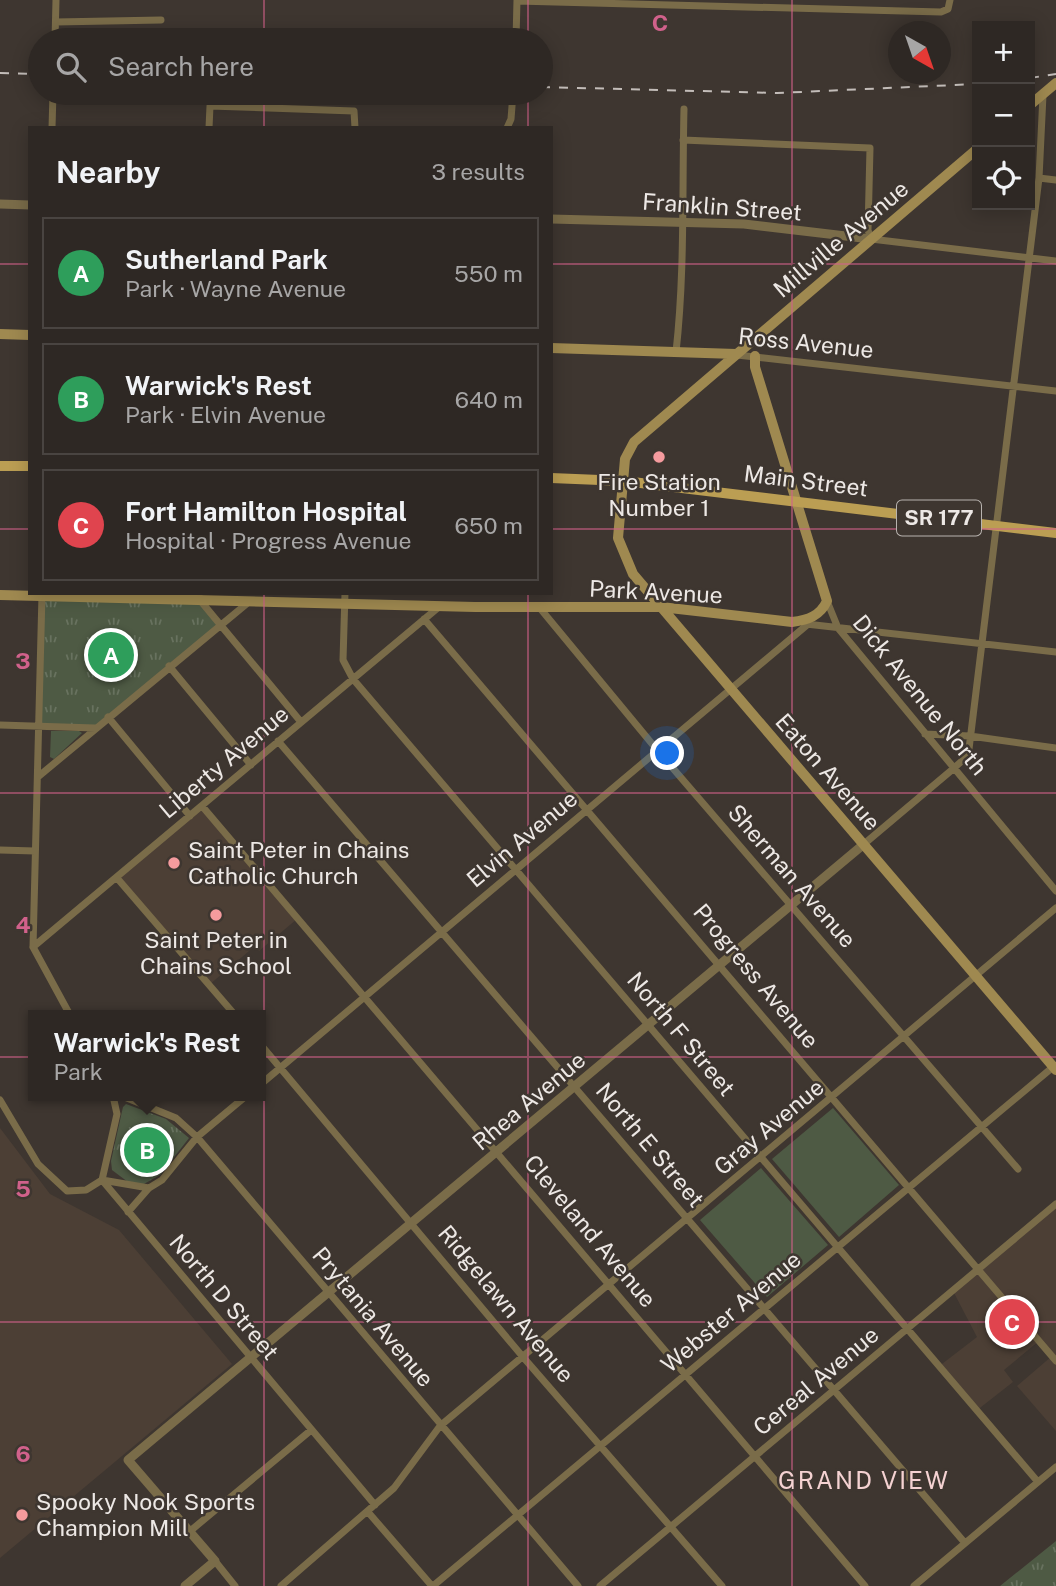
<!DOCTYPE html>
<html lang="en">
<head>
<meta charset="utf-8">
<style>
	:root { --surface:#2e2824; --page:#36302c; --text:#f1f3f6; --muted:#a7a6a6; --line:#494441; --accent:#f59b9e }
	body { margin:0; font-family:"Public Sans",sans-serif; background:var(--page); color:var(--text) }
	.controls { position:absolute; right:21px; top:21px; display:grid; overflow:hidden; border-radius:0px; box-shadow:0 4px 18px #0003 }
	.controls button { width:63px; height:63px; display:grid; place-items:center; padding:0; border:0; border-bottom:2px solid var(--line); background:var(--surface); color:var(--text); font:35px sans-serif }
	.compass { position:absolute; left:888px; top:21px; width:63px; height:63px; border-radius:50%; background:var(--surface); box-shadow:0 4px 18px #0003; rotate:140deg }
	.you { position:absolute; left:668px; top:754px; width:24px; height:24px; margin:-18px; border:5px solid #fff; border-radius:50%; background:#1a73e8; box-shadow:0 0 0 10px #1a73e833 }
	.badge { display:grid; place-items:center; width:46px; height:46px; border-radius:50%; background:var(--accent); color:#fff; font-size:23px; font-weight:700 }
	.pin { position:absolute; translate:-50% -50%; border:4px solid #fff; box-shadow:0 2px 7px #0006 }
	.popup { position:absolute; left:28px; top:1010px; width:238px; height:91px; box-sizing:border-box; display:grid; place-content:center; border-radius:0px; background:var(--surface); filter:drop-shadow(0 2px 5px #0005); font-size:23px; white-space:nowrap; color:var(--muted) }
	.popup b { font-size:26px; color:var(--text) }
	.popup::after { content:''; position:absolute; left:50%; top:100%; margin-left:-14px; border:14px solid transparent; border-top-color:var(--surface) }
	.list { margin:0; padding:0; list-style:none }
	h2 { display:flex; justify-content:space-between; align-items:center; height:91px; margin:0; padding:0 28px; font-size:30px }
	h2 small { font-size:23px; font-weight:400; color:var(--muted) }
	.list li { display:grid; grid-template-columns:46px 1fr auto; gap:21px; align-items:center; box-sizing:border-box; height:112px; margin:0 14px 14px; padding:0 14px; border:2px solid var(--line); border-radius:0px }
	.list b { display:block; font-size:26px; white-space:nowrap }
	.list p { margin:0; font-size:23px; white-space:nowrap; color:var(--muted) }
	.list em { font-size:23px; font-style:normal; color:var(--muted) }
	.icon { flex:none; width:38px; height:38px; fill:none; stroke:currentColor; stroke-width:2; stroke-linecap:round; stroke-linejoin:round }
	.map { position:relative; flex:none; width:1056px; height:1586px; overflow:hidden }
	.search { position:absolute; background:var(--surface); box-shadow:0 4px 18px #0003; left:28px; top:28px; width:525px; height:77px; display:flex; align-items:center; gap:18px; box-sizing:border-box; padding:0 24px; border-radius:38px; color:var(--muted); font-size:26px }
	.panel { position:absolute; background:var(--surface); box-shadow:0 4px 18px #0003; left:28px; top:126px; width:525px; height:469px; border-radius:0px }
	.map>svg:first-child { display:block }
	.built { fill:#4c3f35 }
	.grass { fill:#4e5a44 }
	.park { fill:url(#park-tufts) }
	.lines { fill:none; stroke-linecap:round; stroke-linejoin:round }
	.minor { stroke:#7a6c49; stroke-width:7 }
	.tertiary { stroke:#7a6c49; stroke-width:9 }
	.secondary { stroke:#9f8950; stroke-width:10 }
	.primary { stroke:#bb9e53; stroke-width:10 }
	.rail { stroke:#c3bdb9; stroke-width:2; stroke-dasharray:9 9; stroke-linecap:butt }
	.grid { fill:none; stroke:#d1618b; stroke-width:2; stroke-opacity:0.55 }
	.poi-dot { fill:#f59b9e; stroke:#3e3630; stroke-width:2.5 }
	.labels { text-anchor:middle; stroke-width:5; stroke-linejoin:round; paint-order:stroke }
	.shield { fill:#3e3630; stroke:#b8b3af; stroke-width:2 }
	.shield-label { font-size:21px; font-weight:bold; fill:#ede8e5 }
	.street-label { font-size:23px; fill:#ede8e5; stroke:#3e3630 }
	.poi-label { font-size:23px; fill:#ede8e5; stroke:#3e3630 }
	.neighbourhood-label { font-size:24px; letter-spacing:2px; fill:#f5d2d2; stroke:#3e3630 }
	.grid-label { font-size:23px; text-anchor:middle; font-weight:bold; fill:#d1618b; stroke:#3e3630; stroke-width:5; stroke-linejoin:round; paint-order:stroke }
</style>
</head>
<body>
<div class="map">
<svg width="1056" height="1586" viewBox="0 0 1056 1586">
	<defs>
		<pattern id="park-tufts" width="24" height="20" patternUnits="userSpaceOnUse" patternTransform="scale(1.75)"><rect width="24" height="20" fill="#4e5a44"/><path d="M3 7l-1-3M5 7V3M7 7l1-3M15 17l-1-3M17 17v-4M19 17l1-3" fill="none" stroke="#68725f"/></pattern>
	</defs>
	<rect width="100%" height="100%" fill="#3e3630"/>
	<path class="built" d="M202 806 297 919 259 951 255 946 209 985 117 878Z
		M0 1128 50 1194 119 1230 232 1364 0 1558Z
		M1056 1204V1431L1017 1386 1052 1356 1039 1341 1004 1370 1013 1382 976 1411 938 1367 977 1337 953 1291Z"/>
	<path class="grass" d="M51 731H79L82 733 54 759 50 757Z
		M833 1108 899 1185 839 1237 772 1159Z
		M761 1168 828 1245 767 1297 700 1220Z"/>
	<path class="park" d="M42 597 199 599 220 625 95 728 40 727Z
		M126 1104 166 1119 189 1138 160 1175 142 1185 128 1182 112 1170 111 1161 123 1107Z
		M1056 1541V1586H1000Z"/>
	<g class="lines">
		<path class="minor" d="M517 1 941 12 948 9 950 0
			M56 22 161 20
			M55 40 56 0
			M516 40 517 0
			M52 128 53 93
			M209 128 210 106 354 111 355 128
			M507 128 511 119 513 93
			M683 140 870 148 868 230 871 239 1056 261
			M1039 178 1056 180
			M676 352C685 272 682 190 684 109
			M737 355 1056 391
			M199 593V599L301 722
			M345 593 343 660 353 679 1038 1482
			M42 594 33 947 70 1015
			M827 601 838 628 1056 891
			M539 607 658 751 1018 1169
			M424 619 1056 1361
			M806 624 1056 652
			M169 666 251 765
			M108 717 190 816
			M0 725 95 728
			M925 734 970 736 1056 748
			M278 741 965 1543
			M39 776 250 601
			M202 806 865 1586
			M864 844 953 769 964 759 969 749 1039 178 1043 95
			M0 850 35 851
			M117 878 235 1015
			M33 947 440 606
			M261 1045 523 1357 722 1586
			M261 1084 807 625
			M122 1096 176 1118 197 1137 578 1586
			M0 1100 38 1164 67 1191 86 1190 102 1180 149 1188
			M102 1180 375 1505
			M102 1180 117 1114 113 1096
			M128 1212 149 1188 162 1180 197 1137 246 1096
			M368 1512 432 1586
			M189 1532 310 1431
			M215 1561 235 1586
			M281 1586 394 1488 440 1426 1056 908
			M433 1586 1053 1067
			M600 1586 1056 1204
			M914 1586 1056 1467"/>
		<path class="tertiary" d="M0 204 30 205
			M551 219 744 224 871 239
			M185 1586 215 1561 128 1460 864 844"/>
		<path class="secondary" d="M1030 105 1056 83
			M977 149 634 442 625 459 618 538 633 574 1056 1070
			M0 334 30 335
			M551 348 736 354
			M0 595 475 607H661L792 622C808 620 820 616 827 601L755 367V356"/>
		<path class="primary" d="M0 466H30
			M551 478 624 481 1056 533"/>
		<path class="rail" d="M0 73 40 74
			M1030 78 1056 74
			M541 87 777 93 977 84"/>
	</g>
	<path class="grid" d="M264 0V40M528 0V40M792 0V1586M264 93V128M528 93V128M0 264H30M551 264H1056M0 529H30M551 529H1056M264 593V1586M528 593V1586M0 793H1056M0 1057H1056M0 1322H1056"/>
	<g class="poi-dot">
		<circle cx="659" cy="457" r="7"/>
		<circle cx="174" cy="863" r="7"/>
		<circle cx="216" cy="915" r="7"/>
		<circle cx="22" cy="1515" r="7"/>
	</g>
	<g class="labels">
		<rect class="shield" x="897" y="500.5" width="84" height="35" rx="5"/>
		<g class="shield-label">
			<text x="939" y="525">SR 177</text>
		</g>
		<g class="street-label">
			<text transform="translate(722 207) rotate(4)" y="8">Franklin Street</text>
			<text transform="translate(841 239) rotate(-40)" y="8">Millville Avenue</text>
			<text transform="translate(806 343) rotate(6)" y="8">Ross Avenue</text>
			<text transform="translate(806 481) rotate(7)" y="8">Main Street</text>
			<text transform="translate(656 592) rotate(3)" y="8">Park Avenue</text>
			<text transform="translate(920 695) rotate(51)" y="8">Dick Avenue North</text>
			<text transform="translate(224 762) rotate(-40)" y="8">Liberty Avenue</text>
			<text transform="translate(828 772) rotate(49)" y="8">Eaton Avenue</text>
			<text transform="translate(522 839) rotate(-40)" y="8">Elvin Avenue</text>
			<text transform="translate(792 876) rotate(49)" y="8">Sherman Avenue</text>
			<text transform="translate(756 976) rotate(50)" y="8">Progress Avenue</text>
			<text transform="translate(681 1034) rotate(50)" y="8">North F Street</text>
			<text transform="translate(529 1101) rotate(-40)" y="8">Rhea Avenue</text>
			<text transform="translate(769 1127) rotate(-40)" y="8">Gray Avenue</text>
			<text transform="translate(650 1145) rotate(50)" y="8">North E Street</text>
			<text transform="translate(590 1231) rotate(50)" y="8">Cleveland Avenue</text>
			<text transform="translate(224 1297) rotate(50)" y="8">North D Street</text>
			<text transform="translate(506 1304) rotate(50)" y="8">Ridgelawn Avenue</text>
			<text transform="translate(731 1312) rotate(-40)" y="8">Webster Avenue</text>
			<text transform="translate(373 1317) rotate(50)" y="8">Prytania Avenue</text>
			<text transform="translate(816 1381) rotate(-40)" y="8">Cereal Avenue</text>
		</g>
		<g class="poi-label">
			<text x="659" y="490">Fire Station<tspan x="659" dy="26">Number 1</tspan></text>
			<text x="188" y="858" text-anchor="start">Saint Peter in Chains<tspan x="188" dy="26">Catholic Church</tspan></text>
			<text x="216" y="948">Saint Peter in<tspan x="216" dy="26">Chains School</tspan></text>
			<text x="36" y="1510" text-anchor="start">Spooky Nook Sports<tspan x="36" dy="26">Champion Mill</tspan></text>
		</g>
		<g class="neighbourhood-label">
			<text x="864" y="1489">GRAND VIEW</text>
		</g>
	</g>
	<g class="grid-label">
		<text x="660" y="31">C</text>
		<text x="23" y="669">3</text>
		<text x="23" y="933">4</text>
		<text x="23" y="1197">5</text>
		<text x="23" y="1462">6</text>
	</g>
</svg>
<div class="controls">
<button>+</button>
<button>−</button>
<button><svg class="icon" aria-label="locate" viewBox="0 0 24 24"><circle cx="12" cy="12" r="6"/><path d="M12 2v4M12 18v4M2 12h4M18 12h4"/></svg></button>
</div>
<svg class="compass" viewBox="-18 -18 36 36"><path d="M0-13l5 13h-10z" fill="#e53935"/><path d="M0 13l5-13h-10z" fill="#a7a6a6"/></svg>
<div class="you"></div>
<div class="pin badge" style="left:111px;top:655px;background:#2e9e5b">A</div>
<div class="pin badge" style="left:147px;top:1150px;background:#2e9e5b">B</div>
<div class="popup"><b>Warwick's Rest</b>Park</div>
<div class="pin badge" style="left:1012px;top:1322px;background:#e0444e">C</div>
<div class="search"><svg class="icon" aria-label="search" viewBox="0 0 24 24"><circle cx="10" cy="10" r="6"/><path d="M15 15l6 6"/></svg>Search here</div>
<section class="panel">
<h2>Nearby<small>3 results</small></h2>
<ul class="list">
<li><span class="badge" style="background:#2e9e5b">A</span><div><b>Sutherland Park</b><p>Park · Wayne Avenue</p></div><em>550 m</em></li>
<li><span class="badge" style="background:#2e9e5b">B</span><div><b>Warwick's Rest</b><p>Park · Elvin Avenue</p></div><em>640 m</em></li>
<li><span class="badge" style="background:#e0444e">C</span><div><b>Fort Hamilton Hospital</b><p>Hospital · Progress Avenue</p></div><em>650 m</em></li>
</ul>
</section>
</div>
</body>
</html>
